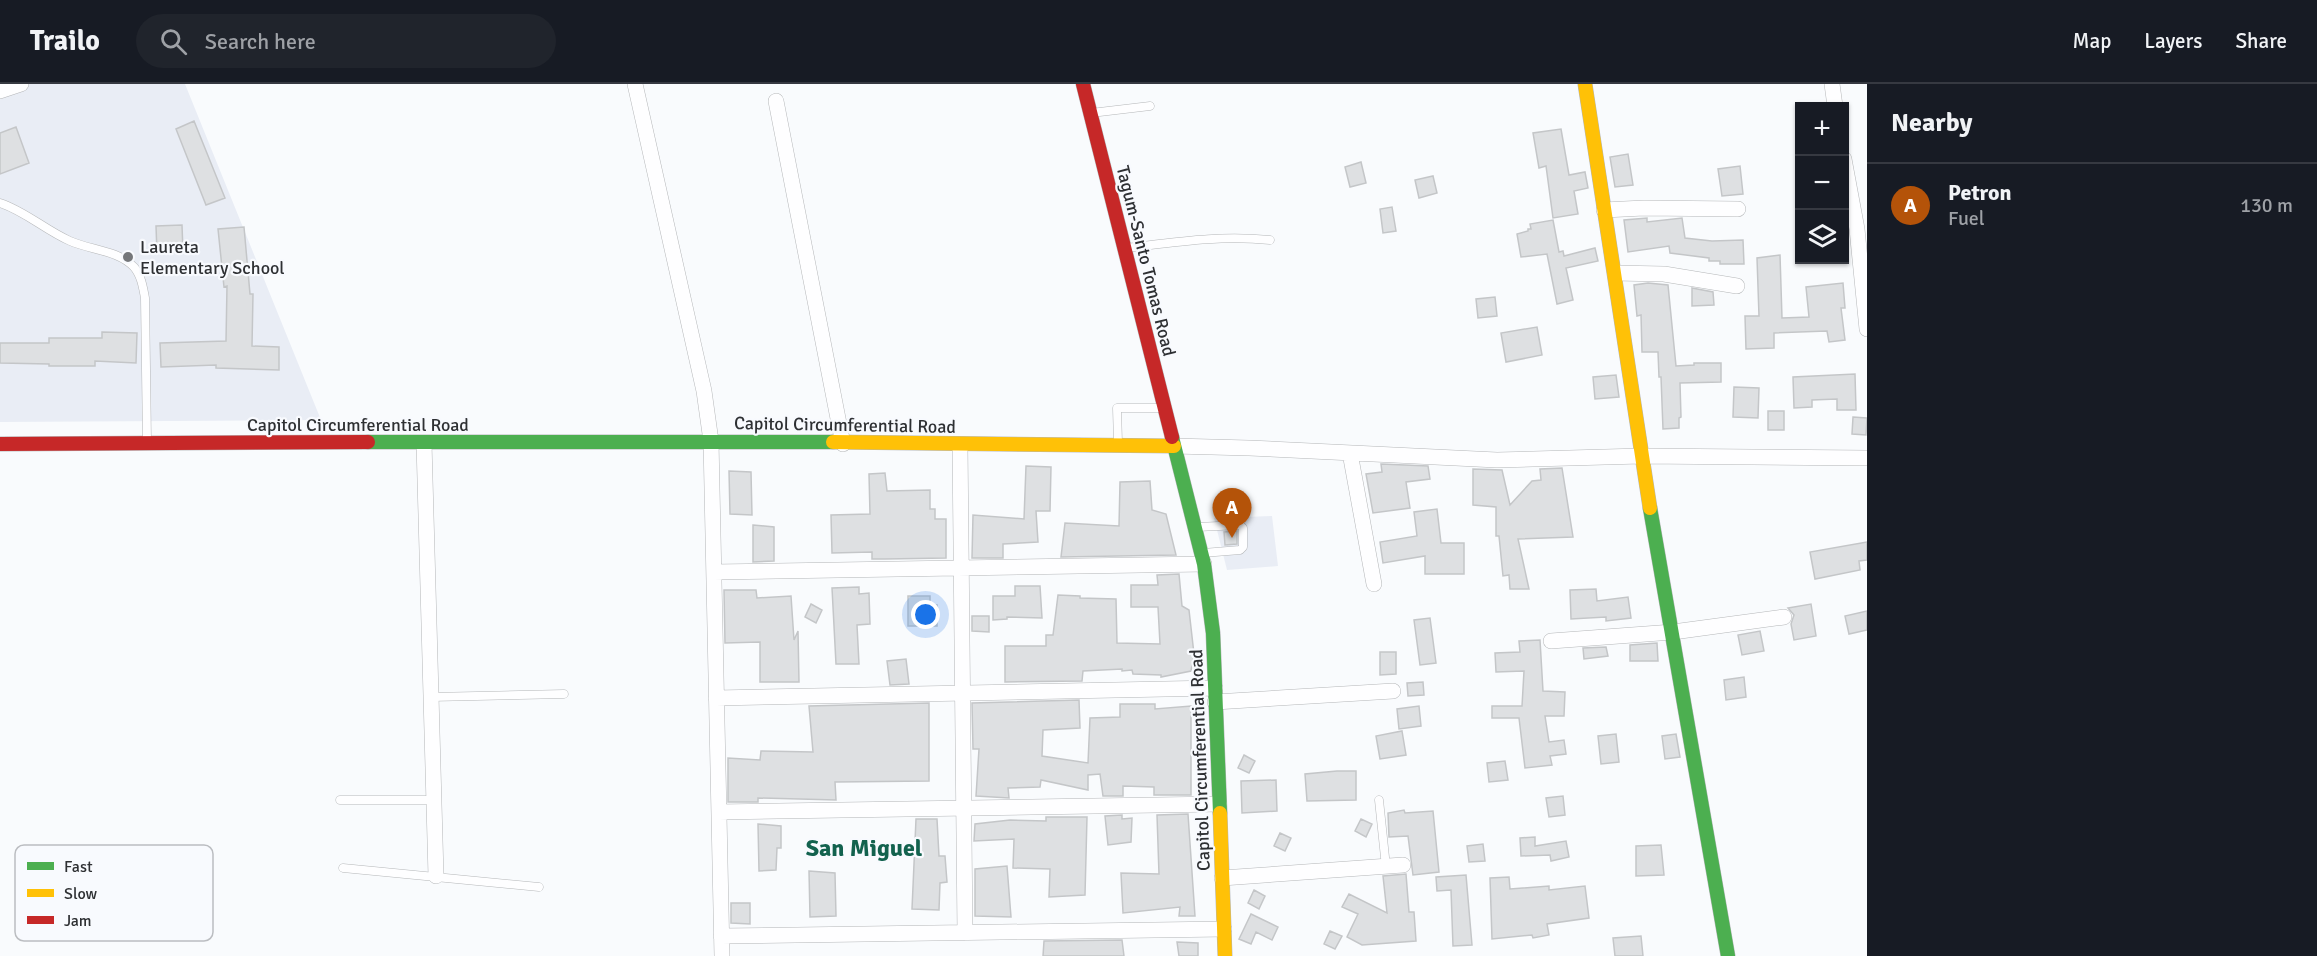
<!DOCTYPE html>
<html lang="en">
<head>
<meta charset="utf-8">
<style>
	:root { --surface:#171b24; --page:#20242c; --text:#f1f3f6; --muted:#9ea1a6; --line:#363941; --accent:#b45309 }
	body { margin:0; font-family:Signika,sans-serif; background:var(--page); color:var(--text) }
	.controls { position:absolute; right:18px; top:18px; display:grid; overflow:hidden; border-radius:0px; box-shadow:0 2px 4px #0004 }
	.controls button { width:54px; height:54px; display:grid; place-items:center; padding:0; border:0; border-bottom:2px solid var(--line); background:var(--surface); color:var(--text); font:30px sans-serif }
	.you { position:absolute; left:926px; top:531px; width:21px; height:21px; margin:-15px; border:4px solid #fff; border-radius:50%; background:#1a73e8; box-shadow:0 0 0 9px #1a73e833 }
	.badge { display:grid; place-items:center; width:39px; height:39px; border-radius:50%; background:var(--accent); color:#fff; font-size:20px; font-weight:700 }
	.pin { position:absolute; translate:-50% -50px; filter:drop-shadow(0 2px 3px #0008) }
	.pin::after { content:''; position:absolute; top:32px; width:21px; height:18px; background:inherit; clip-path:polygon(0 0,100% 0,50% 100%) }
	.list { margin:0; padding:0; list-style:none }
	h2 { display:flex; justify-content:space-between; align-items:center; height:78px; margin:0; padding:0 24px; font-size:26px }
	h2 small { font-size:20px; font-weight:400; color:var(--muted) }
	.list li { display:grid; grid-template-columns:39px 1fr auto; gap:18px; align-items:center; box-sizing:border-box; height:84px; padding:0 24px; border-top:2px solid var(--line) }
	.list b { display:block; font-size:22px; white-space:nowrap }
	.list p { margin:0; font-size:20px; white-space:nowrap; color:var(--muted) }
	.list em { font-size:20px; font-style:normal; color:var(--muted) }
	.icon { flex:none; width:33px; height:33px; fill:none; stroke:currentColor; stroke-width:2; stroke-linecap:round; stroke-linejoin:round }
	.map { position:relative; flex:none; width:1867px; height:872px; overflow:hidden }
	header { display:flex; align-items:center; gap:36px; box-sizing:border-box; height:84px; padding:0 30px; background:var(--surface); border-bottom:2px solid var(--line) }
	header strong { font-size:28px }
	nav { display:flex; gap:33px; margin-inline-start:auto; font-size:21px }
	.search { width:420px; height:54px; background:var(--page); display:flex; align-items:center; gap:15px; box-sizing:border-box; padding:0 21px; border-radius:33px; color:var(--muted); font-size:22px }
	main { display:flex }
	aside { flex:1; background:var(--surface) }
	.map>svg:first-child { display:block }
	.built { fill:#e9edf5 }
	.building { fill:#dee0e2; stroke:#c4c6c8; stroke-width:1.5 }
	.lines { fill:none; stroke-linecap:round; stroke-linejoin:round }
	.lane-casing { stroke:#b5b7b9; stroke-width:9 }
	.street-casing { stroke:#b5b7b9; stroke-width:16 }
	.fast-casing { stroke:#b5b7b9; stroke-width:15 }
	.slow-casing { stroke:#b5b7b9; stroke-width:15 }
	.jam-casing { stroke:#b5b7b9; stroke-width:15 }
	.lane { stroke:#fefeff; stroke-width:8 }
	.street { stroke:#fefeff; stroke-width:15 }
	.fast { stroke:#4caf50; stroke-width:14 }
	.slow { stroke:#ffc107; stroke-width:14 }
	.jam { stroke:#c62828; stroke-width:14 }
	.poi-dot { fill:#75777a; stroke:#f8fafe; stroke-width:2 }
	.labels { text-anchor:middle; stroke-width:4.5; stroke-linejoin:round; paint-order:stroke }
	.poi-label { font-size:18px; fill:#2e3033; stroke:#f8fafe; text-anchor:start }
	.street-label { font-size:18px; fill:#2e3033; stroke:#f8fafe }
	.district-label { font-size:24px; font-weight:bold; fill:#13624e; stroke:#f8fafe }
	.key { fill:#f8fafe; stroke:#bbbdc1; stroke-width:1.5 }
	.key-label { font-size:16px; fill:#2e3033 }
</style>
</head>
<body>
<header>
<strong>Trailo</strong>
<div class="search"><svg class="icon" aria-label="search" viewBox="0 0 24 24"><circle cx="10" cy="10" r="6"/><path d="M15 15l6 6"/></svg>Search here</div>
<nav><a>Map</a><a>Layers</a><a>Share</a></nav>
</header>
<main>
<div class="map">
<svg width="1867" height="872" viewBox="0 0 1867 872">
	<rect width="100%" height="100%" fill="#f9fbfd"/>
	<path class="built" d="M26 0H185L321 336 0 338V10Z
		M1272 432 1278 482 1227 486 1214 434Z"/>
	<path class="building" d="M194 37 225 114 206 121 176 45Z
		M16 43 29 79 0 90V49Z
		M1561 45 1569 91 1585 88 1588 104 1574 107 1578 130 1553 134 1546 82 1539 84 1533 49Z
		M1628 70 1633 101 1615 103 1610 73Z
		M1361 78 1366 99 1350 103 1345 83Z
		M1740 82 1743 110 1722 112 1718 85Z
		M1433 92 1437 109 1419 114 1415 96Z
		M1392 123 1396 147 1383 149 1380 125Z
		M1647 134V138L1682 134 1685 154 1712 157 1743 156 1744 180H1720V177H1709V174L1670 169 1669 162 1628 168 1624 136Z
		M1553 136 1559 168 1563 167 1564 172 1595 164 1598 177 1566 184 1573 216 1557 220 1547 170 1521 173 1517 150 1528 147V145H1531L1530 140Z
		M182 141 183 168 157 169 156 142Z
		M244 143 250 210H253L252 262 279 263V286L216 284V281L161 283 160 259 226 257 227 202 224 203 218 145Z
		M1780 171 1782 234 1809 233 1806 203 1843 199 1845 224H1841L1845 256 1829 258 1827 247 1774 249V264L1746 265 1745 232H1759L1757 174Z
		M1648 199 1668 201 1676 282 1694 281V279H1721V298L1680 299 1681 333 1679 334V344L1663 345 1661 293H1659L1658 268H1642L1641 231 1637 232 1634 201Z
		M1692 204 1713 208 1714 221 1692 222Z
		M1495 213 1497 232 1478 234 1476 215Z
		M1537 243 1542 271 1506 278 1501 249Z
		M102 248 137 249 136 279 95 277V282H49V280L0 279V259H49V254H102Z
		M1855 290 1856 326H1837V315L1812 316V323L1794 324 1793 293Z
		M1616 291 1619 313 1595 315 1593 293Z
		M1734 303 1759 304 1758 334 1733 333Z
		M1768 327H1784V346H1768Z
		M1853 333 1867 334 1866 351 1852 350Z
		M1381 380 1428 382 1430 395 1406 398 1410 424 1373 429 1366 390 1382 388Z
		M1026 382 1051 383 1050 427H1036L1038 458 1003 460V474H972L973 431 1024 435Z
		M1562 384 1573 453 1518 455 1529 505H1510L1509 491 1503 492 1499 452H1496V423L1473 421V385L1502 386 1510 421 1532 397 1541 396 1540 385Z
		M729 387 751 388 752 431 730 430Z
		M885 389 887 407 930 406V425H935V435H946V474L885 475H872V468L832 469 831 431 870 430 869 390Z
		M1150 397 1152 426 1166 430 1176 471 1061 473 1065 439 1119 442 1120 398Z
		M1437 425 1441 459H1464V490H1425V472L1383 479 1380 458 1417 452 1414 428Z
		M753 441 774 443V477L753 478Z
		M1237 447V460L1225 461 1224 448Z
		M1867 458V476L1859 477 1860 486 1815 495 1810 468Z
		M1179 490 1182 522 1189 526 1194 570 1191 587 1161 593V591L1133 590 1132 586 1122 587V585L1083 587 1082 597 1005 598V562H1046V551H1053L1058 511 1080 512V514L1116 515 1117 559 1160 560 1158 523H1131V501H1158L1157 491Z
		M1015 502H1040L1042 534 1007 533V535L993 536V512H1015Z
		M859 503V510L869 509 870 540 857 541 859 580H836L832 504Z
		M1596 505 1597 517 1628 513 1631 534 1606 537V533L1571 535 1570 506Z
		M724 506H756L757 514 791 512 794 556 798 547 799 598H760V558L725 559Z
		M908 512H930V521H937V542H908Z
		M811 520 822 526 816 539 805 533Z
		M1811 520 1816 552 1794 556 1791 540 1794 531 1788 524Z
		M1867 527V546L1849 550 1845 532Z
		M972 532H989V548L972 547Z
		M1430 534 1436 579 1420 581 1414 536Z
		M1760 547 1764 567 1742 571 1738 551Z
		M1540 556 1543 607 1565 608 1564 632H1545L1549 658 1564 656 1566 670 1550 672 1552 681 1525 684 1519 634H1492V622H1522L1524 587 1496 588 1495 569 1520 568 1519 557Z
		M1657 559 1658 577H1630V561Z
		M1606 563 1608 572 1584 575 1583 564Z
		M1380 568H1396V590L1380 591Z
		M906 575 909 600 890 601 887 577Z
		M1744 593 1746 613 1726 616 1724 596Z
		M1423 598 1424 611 1408 612 1407 599Z
		M1079 616 1080 644 1043 646 1042 672 1088 679 1090 634 1120 633V620H1155V625L1191 622V711H1154V703L1123 702V712H1103L1100 690 1088 691V706L1041 696 1040 703 1008 704 1009 714 976 712 979 665H973L972 619Z
		M929 619V697L835 698 836 716 758 714V718H728V674L760 676 761 667 813 668 809 622Z
		M1419 622 1421 642 1399 645 1397 625Z
		M1402 647 1406 671 1380 675 1376 652Z
		M1616 650 1619 678 1601 680 1598 652Z
		M1676 650 1680 673 1665 675 1662 652Z
		M1244 671 1255 677 1249 689 1238 684Z
		M1505 677 1508 696 1489 698 1487 679Z
		M1337 687H1356V716L1307 717 1305 690Z
		M1276 696 1277 727 1242 729 1241 697Z
		M1563 712 1565 731 1549 733 1546 714Z
		M1404 726 1405 729 1433 727 1439 788 1413 791 1408 752 1389 753 1388 729Z
		M1188 730 1195 832H1179L1180 823 1123 829 1121 789 1159 790 1157 731Z
		M1122 731V735L1132 734 1131 758 1108 761 1105 732Z
		M1046 733H1087L1085 811 1049 813 1050 785 1013 784 1014 755 974 757 975 740 1010 736 1046 737Z
		M916 735H937L939 772H945L947 798 940 799 939 826 912 825Z
		M1361 735 1372 740 1366 753 1355 747Z
		M758 740 781 742V764H777L776 786 759 787Z
		M1280 749 1291 754 1285 767 1274 762Z
		M1535 753V762L1566 757 1569 773 1551 777 1550 771 1521 772 1520 754Z
		M1483 760 1485 777 1469 778 1467 762Z
		M1661 761 1664 791 1636 792V762Z
		M1007 782 1011 833 975 832V785Z
		M809 787 835 789 836 832 810 833Z
		M1406 790 1409 828H1414L1416 857 1362 861 1347 853 1358 830 1342 823 1349 810 1387 829 1383 792Z
		M1466 791 1472 861 1453 862 1451 806 1437 807 1436 793Z
		M1509 793 1510 805 1549 802V806L1585 802 1589 834 1547 840 1549 851 1533 854 1532 851 1492 855 1490 794Z
		M1254 806 1265 812 1259 825 1248 819Z
		M731 819H750V840L731 839Z
		M1251 830 1278 843 1272 856 1256 848 1251 860 1239 855Z
		M1330 847 1342 852 1335 865 1324 860Z
		M1641 852 1643 872H1615L1613 854Z
		M1122 856 1124 872H1043L1044 857Z
		M1177 858 1198 859V872H1179Z"/>
	<g class="lines">
		<g class="lane-casing">
			<path id="lane" d="M1091 29 1150 22
				M0 119C25 127 45 146 70 157 90 166 118 166 134 183 141 191 143 203 145 214L147 357
				M1126 164C1177 158 1219 151 1270 156
				M1118 359 1117 324H1163
				M1197 443 1240 441 1243 444V463L1240 466 1203 469
				M431 613 564 610
				M340 716H434
				M1379 716 1386 783
				M343 784 539 803"/>
		</g>
		<g class="street-casing">
			<path id="street" d="M635 0 704 307 711 357 722 872
				M1832 0 1835 22
				M0 7 21 0
				M776 17 843 360
				M1844 75 1857 145 1867 245
				M1604 126 1644 124 1738 125
				M1615 189 1664 190 1737 202
				M424 359 436 792
				M960 361 965 849
				M1174 362 1249 364 1497 376 1641 372 1867 374
				M1350 369 1374 500
				M714 488 1204 480
				M1551 557 1673 548 1784 533
				M716 614 1215 604
				M1215 618 1393 607
				M719 728 1219 720
				M1222 794 1403 781
				M721 852 1224 845"/>
		</g>
		<g class="fast-casing">
			<path id="fast" d="M1172 353 1204 480 1213 549 1220 729
				M368 358H833
				M1650 424 1728 872"/>
		</g>
		<g class="slow-casing">
			<path id="slow" d="M1585 0 1650 424
				M833 358 1174 362
				M1220 729 1225 872"/>
		</g>
		<g class="jam-casing">
			<path id="jam" d="M1083 0 1172 353
				M0 360 368 358"/>
		</g>
		<use href="#lane" class="lane"/>
		<use href="#street" class="street"/>
		<use href="#fast" class="fast"/>
		<use href="#slow" class="slow"/>
		<use href="#jam" class="jam"/>
	</g>
	<circle class="poi-dot" cx="128" cy="173" r="6"/>
	<g class="labels">
		<g class="poi-label">
			<text x="140" y="169">Laureta<tspan x="140" dy="21">Elementary School</tspan></text>
		</g>
		<g class="street-label">
			<text transform="translate(1146 177) rotate(76)" y="6">Tagum-Santo Tomas Road</text>
			<text x="358" y="347">Capitol Circumferential Road</text>
			<text transform="translate(845 341) rotate(1)" y="6">Capitol Circumferential Road</text>
			<text transform="translate(1200 676) rotate(-92)" y="6">Capitol Circumferential Road</text>
		</g>
		<g class="district-label">
			<text x="864" y="772">San Miguel</text>
		</g>
	</g>
	<rect x="15" y="761" width="198" height="96" rx="9" class="key"/>
	<rect x="27" y="778" width="27" height="8" fill="#4caf50"/>
	<rect x="27" y="805" width="27" height="8" fill="#ffc107"/>
	<rect x="27" y="832" width="27" height="8" fill="#c62828"/>
	<g class="key-label">
		<text x="64" y="788">Fast</text>
		<text x="64" y="815">Slow</text>
		<text x="64" y="842">Jam</text>
	</g>
</svg>
<div class="controls">
<button>+</button>
<button>−</button>
<button><svg class="icon" aria-label="layers" viewBox="0 0 24 24"><path d="M12 4l9 5-9 5-9-5zM3 14l9 5 9-5"/></svg></button>
</div>
<div class="you"></div>
<div class="pin badge" style="left:1232px;top:454px">A</div>
</div>
<aside>
<h2>Nearby<small></small></h2>
<ul class="list">
<li><span class="badge">A</span><div><b>Petron</b><p>Fuel</p></div><em>130 m</em></li>
</ul>
</aside>
</main>
</body>
</html>
